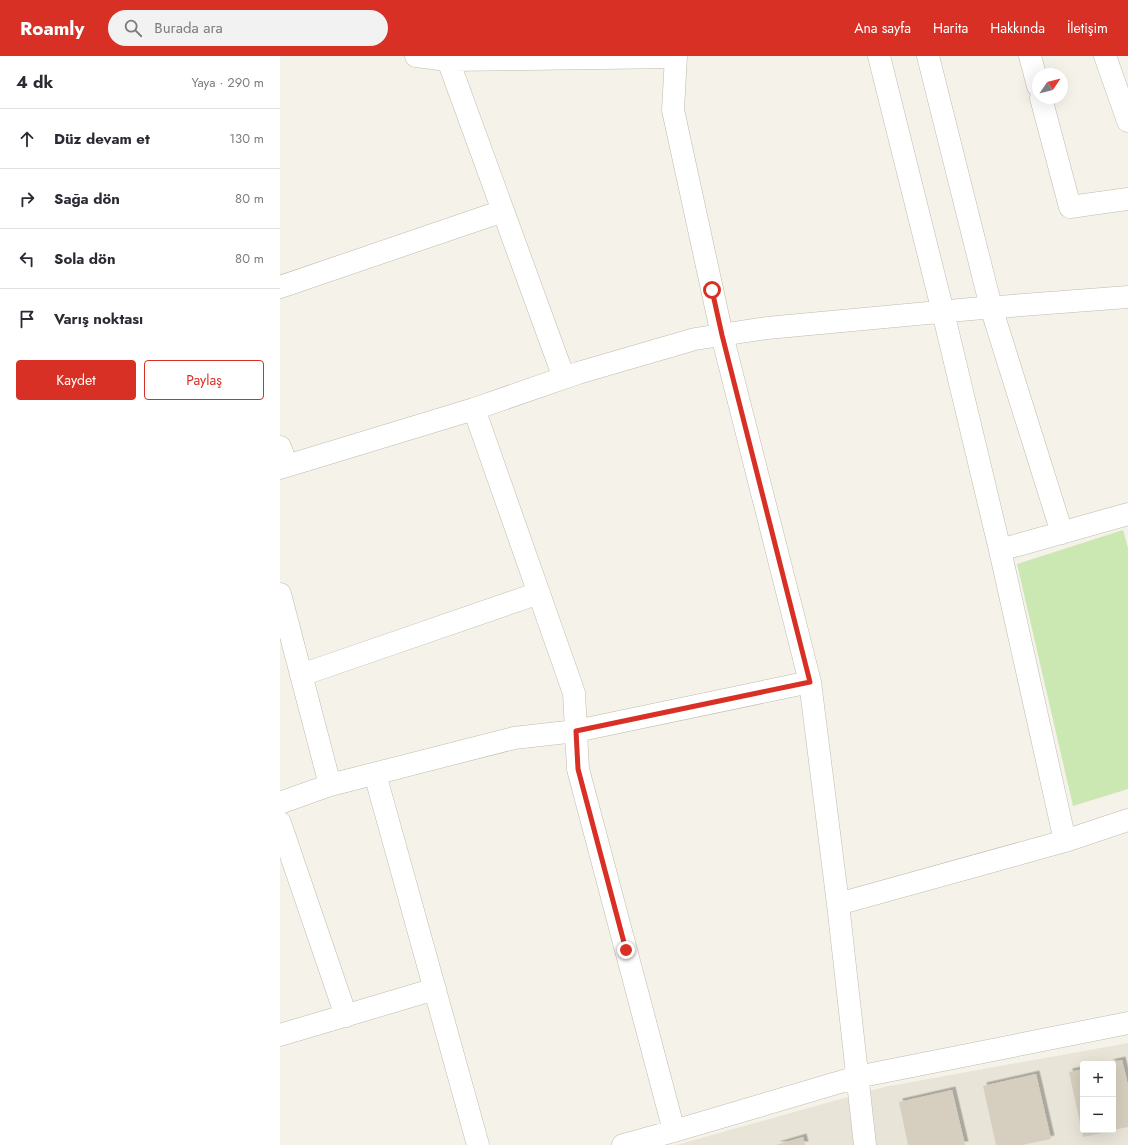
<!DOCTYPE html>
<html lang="tr">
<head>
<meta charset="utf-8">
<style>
	:root { --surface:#fff; --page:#f2f2f3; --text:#2b2b33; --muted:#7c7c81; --line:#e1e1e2; --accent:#d93025 }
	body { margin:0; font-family:Jost,sans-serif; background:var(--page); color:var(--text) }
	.controls { position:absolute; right:12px; bottom:12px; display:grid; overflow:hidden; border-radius:4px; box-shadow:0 4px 16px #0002 }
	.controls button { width:36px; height:36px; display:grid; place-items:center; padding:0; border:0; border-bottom:1px solid var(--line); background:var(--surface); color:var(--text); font:20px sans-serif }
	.compass { position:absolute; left:752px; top:12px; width:36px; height:36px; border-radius:50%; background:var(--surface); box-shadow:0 4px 16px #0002; rotate:55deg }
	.stop { position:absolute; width:12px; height:12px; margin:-9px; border:3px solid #d93025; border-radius:50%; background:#fff }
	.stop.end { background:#d93025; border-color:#fff; box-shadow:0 1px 4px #0008 }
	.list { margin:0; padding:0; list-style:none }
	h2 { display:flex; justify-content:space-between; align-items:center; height:52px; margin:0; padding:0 16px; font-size:17px }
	h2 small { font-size:13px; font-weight:400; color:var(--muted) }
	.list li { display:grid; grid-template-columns:26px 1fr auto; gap:12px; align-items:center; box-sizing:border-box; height:60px; padding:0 16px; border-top:1px solid var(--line) }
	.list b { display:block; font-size:15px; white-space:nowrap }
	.list em { font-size:13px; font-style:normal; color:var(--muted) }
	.actions { display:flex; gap:8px; padding:12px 16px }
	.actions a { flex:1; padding:9px 0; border:1px solid var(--accent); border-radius:4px; text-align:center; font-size:14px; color:var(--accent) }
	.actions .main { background:var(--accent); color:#fff }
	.icon { flex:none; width:22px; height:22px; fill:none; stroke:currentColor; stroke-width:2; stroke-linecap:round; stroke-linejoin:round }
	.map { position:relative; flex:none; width:848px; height:1089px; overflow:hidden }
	header { display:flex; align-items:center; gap:24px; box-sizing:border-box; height:56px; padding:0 20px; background:var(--accent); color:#fff }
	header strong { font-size:19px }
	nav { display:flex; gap:22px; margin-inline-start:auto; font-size:14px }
	.search { width:280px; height:36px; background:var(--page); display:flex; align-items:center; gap:10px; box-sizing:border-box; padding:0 14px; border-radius:22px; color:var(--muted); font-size:15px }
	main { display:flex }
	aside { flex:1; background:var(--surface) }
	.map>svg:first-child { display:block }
	.residential { fill:#e8e4d8; fill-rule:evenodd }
	.green { fill:#cbe8b3 }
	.building { fill:#d6cfbf; filter:url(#shadow) }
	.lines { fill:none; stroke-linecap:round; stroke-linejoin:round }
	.minor-casing { stroke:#c0bbac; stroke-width:23 }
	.minor { stroke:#fff; stroke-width:22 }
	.route { stroke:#d93025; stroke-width:5 }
</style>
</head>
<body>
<header>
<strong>Roamly</strong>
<div class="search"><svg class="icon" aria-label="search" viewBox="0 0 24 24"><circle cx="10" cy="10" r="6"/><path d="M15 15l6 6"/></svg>Burada ara</div>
<nav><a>Ana sayfa</a><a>Harita</a><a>Hakkında</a><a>İletişim</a></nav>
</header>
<main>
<aside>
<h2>4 dk<small>Yaya · 290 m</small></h2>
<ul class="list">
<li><svg class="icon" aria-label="ahead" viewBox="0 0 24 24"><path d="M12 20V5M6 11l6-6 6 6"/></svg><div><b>Düz devam et</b></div><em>130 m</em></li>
<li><svg class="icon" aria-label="right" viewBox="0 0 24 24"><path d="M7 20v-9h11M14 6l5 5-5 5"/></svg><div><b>Sağa dön</b></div><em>80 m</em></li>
<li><svg class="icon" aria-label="left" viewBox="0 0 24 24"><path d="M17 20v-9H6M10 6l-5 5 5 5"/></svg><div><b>Sola dön</b></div><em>80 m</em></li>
<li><svg class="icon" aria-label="arrive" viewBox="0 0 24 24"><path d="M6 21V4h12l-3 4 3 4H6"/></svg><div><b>Varış noktası</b></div></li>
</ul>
<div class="actions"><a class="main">Kaydet</a><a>Paylaş</a></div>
</aside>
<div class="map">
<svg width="848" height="1089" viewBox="0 0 848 1089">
	<defs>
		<filter id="shadow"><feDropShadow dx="3.5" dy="-3.5" stdDeviation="0" flood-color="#0004"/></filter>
	</defs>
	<rect width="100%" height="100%" fill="#f4f2e9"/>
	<path class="residential" d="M848 987V1089H396L604 1031ZM803 1008H833V1074H803Z"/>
	<path class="green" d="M843 474 848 492V733L793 750 737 508Z"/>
	<path class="building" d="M842 1004 848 1029V1071L833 1074V1008L829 1007Z
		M803 1013V1074L832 1075 803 1081 789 1016Z
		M756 1018 771 1083 742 1089H716L703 1030Z
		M672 1034 685 1089H628L619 1046Z
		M523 1081 525 1089H496Z"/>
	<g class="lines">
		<g class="minor-casing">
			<path id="minor" d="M136 0 168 4 396 1
				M396 0 393 54 442 279 530 626 558 848 585 1089
				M599 0 663 256 720 494 785 785
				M648 0 711 251 782 477
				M750 0 758 30
				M825 0 848 65
				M168 4 284 322
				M761 42 790 151 848 143
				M0 231 223 155
				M194 353 294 637 298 713 394 1075
				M0 391 7 410
				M0 412 194 353 298 317 415 283 487 272 691 253 848 241
				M720 494 848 458
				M0 538 50 729
				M21 619 259 537
				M95 718 198 1089
				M0 747 50 729 234 682 296 675 530 626
				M0 767 66 960
				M558 848 785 785 848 764
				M0 979 155 933
				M343 1089 394 1075 577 1021 848 967"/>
		</g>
		<use href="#minor" class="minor"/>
	</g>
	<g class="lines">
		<path class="route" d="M346 894 298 713 296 675 530 626 442 279 432 234"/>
	</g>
</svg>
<div class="controls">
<button>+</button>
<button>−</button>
</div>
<svg class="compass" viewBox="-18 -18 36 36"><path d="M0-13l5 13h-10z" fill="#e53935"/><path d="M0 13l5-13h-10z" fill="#7c7c81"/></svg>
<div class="stop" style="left:432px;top:234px"></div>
<div class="stop end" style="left:346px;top:894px"></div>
</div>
</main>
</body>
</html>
